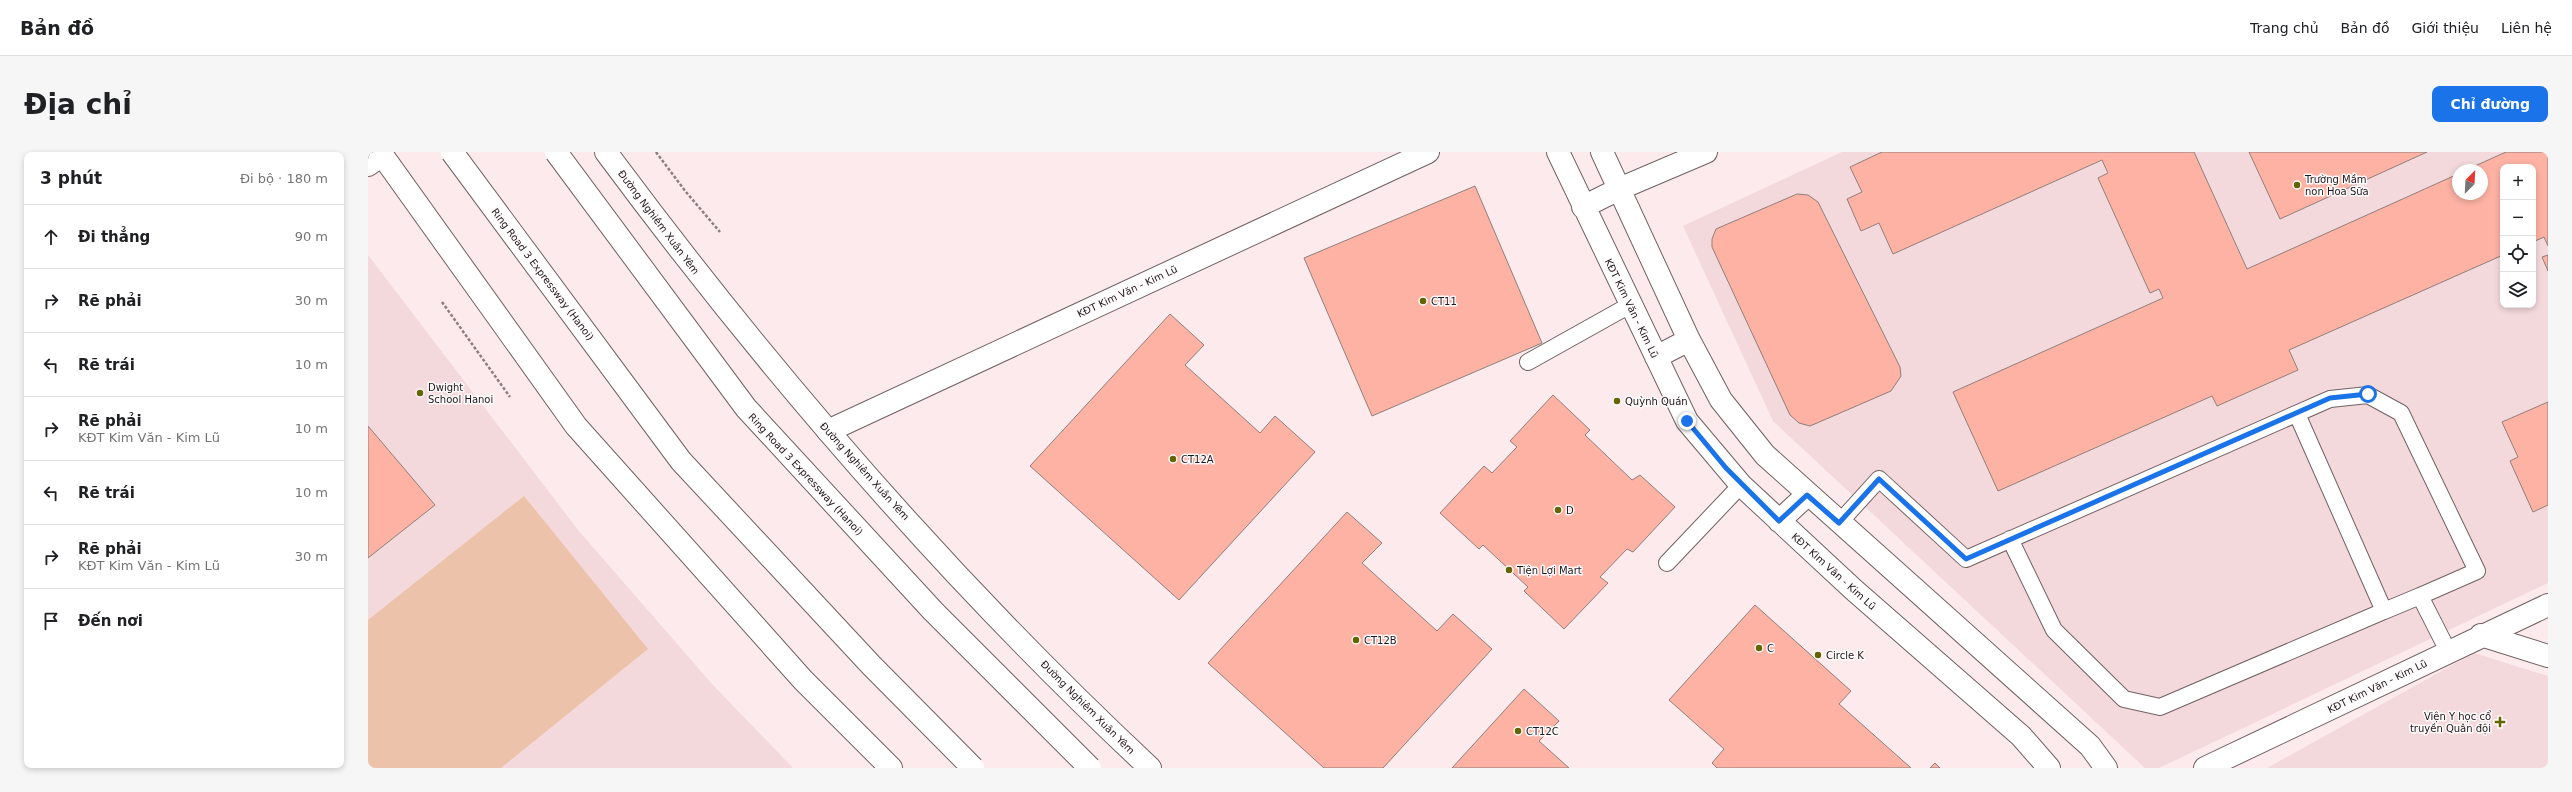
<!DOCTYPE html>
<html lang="vi">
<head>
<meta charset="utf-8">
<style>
	:root { --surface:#fff; --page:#f6f6f6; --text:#202124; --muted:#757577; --line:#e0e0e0; --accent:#1a73e8 }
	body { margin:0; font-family:"DejaVu Sans",sans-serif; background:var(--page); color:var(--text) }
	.controls { position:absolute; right:12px; top:12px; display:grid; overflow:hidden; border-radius:8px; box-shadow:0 2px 6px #0003 }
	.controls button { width:36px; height:36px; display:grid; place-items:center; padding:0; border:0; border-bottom:1px solid var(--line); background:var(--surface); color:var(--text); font:20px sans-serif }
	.compass { position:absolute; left:2084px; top:12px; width:36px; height:36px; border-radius:50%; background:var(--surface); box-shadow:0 2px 6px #0003; rotate:24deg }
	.stop { position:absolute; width:12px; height:12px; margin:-9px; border:3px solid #1a73e8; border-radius:50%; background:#fff }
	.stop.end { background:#1a73e8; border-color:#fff; box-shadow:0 1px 4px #0008 }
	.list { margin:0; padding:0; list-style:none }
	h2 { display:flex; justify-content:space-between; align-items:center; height:52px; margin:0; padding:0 16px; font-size:17px }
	h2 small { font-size:13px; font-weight:400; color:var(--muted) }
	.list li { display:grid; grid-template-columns:26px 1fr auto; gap:12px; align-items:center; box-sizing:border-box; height:64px; padding:0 16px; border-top:1px solid var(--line) }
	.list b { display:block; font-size:15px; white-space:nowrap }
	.list p { margin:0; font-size:13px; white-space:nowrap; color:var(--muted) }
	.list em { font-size:13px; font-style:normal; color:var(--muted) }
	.icon { flex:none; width:22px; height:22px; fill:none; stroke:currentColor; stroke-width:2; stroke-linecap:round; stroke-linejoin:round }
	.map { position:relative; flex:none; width:2180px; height:616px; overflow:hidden; border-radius:8px }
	header { display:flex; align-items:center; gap:24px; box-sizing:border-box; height:56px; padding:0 20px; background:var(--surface); border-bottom:1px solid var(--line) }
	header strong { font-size:19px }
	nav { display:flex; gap:22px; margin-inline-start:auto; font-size:14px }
	.intro { display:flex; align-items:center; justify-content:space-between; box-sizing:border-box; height:96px; padding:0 24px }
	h1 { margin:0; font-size:28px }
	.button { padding:10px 18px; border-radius:8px; background:var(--accent); color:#fff; font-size:14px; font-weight:700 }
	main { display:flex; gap:24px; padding:0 24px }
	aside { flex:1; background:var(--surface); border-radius:8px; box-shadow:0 2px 6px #0003 }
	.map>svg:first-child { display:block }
	.built { fill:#f3d9db; fill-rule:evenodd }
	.green { fill:#edc2aa }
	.building { fill:#fdb2a4; stroke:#8f7f7c }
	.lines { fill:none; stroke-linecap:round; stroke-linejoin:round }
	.service-casing { stroke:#706163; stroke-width:18 }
	.minor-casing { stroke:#706163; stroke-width:24 }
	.primary-casing { stroke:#706163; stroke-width:24 }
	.path { stroke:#8a7e80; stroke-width:2.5; stroke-dasharray:3 2; stroke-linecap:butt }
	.service { stroke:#fff; stroke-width:16 }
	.minor { stroke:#fff; stroke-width:22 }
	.primary { stroke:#fff; stroke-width:22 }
	.motorway-bridge-casing { stroke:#706163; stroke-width:24; stroke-linecap:butt }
	.motorway-bridge { stroke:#fff; stroke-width:22 }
	.route { stroke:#1a73e8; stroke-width:5 }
	.poi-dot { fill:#646500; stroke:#fffbfc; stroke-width:1.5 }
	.labels { text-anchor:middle; stroke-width:3; stroke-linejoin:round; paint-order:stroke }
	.poi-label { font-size:10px; fill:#1d1718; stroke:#fffbfc; text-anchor:start }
	.street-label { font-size:10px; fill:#1d1718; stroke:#fffbfc }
</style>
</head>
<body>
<header>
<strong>Bản đồ</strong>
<nav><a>Trang chủ</a><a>Bản đồ</a><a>Giới thiệu</a><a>Liên hệ</a></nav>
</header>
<div class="intro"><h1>Địa chỉ</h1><a class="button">Chỉ đường</a></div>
<main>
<aside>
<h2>3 phút<small>Đi bộ · 180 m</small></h2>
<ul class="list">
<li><svg class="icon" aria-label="ahead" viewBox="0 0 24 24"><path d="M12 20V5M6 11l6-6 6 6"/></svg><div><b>Đi thẳng</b></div><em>90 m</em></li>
<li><svg class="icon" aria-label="right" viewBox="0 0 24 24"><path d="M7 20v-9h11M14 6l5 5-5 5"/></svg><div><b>Rẽ phải</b></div><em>30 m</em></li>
<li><svg class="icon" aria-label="left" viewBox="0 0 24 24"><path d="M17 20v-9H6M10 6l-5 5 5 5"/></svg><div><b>Rẽ trái</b></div><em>10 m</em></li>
<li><svg class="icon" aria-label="right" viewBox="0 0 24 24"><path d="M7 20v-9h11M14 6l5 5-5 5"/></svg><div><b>Rẽ phải</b><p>KĐT Kim Văn - Kim Lũ</p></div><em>10 m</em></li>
<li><svg class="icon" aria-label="left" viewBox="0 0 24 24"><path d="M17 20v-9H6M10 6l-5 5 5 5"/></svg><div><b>Rẽ trái</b></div><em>10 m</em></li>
<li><svg class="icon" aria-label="right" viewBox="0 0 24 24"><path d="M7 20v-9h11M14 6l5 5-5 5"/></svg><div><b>Rẽ phải</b><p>KĐT Kim Văn - Kim Lũ</p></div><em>30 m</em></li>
<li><svg class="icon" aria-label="arrive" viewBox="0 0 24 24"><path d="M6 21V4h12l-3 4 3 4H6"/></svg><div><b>Đến nơi</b></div></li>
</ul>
</aside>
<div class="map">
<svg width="2180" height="616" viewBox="0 0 2180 616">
	<rect width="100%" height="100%" fill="#fceaec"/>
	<path class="built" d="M1474 0H2180V431L1791 616H1777L1405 269 1315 74ZM2135 15H2165V153H2135ZM2090 18H2114V42H2090Z
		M0 103 210 378 344 532 425 616H0Z
		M2106 501 2180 524V616H1899Z"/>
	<path class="green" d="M156 344 280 497 133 616H0V468Z"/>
	<path class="building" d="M1514 0H1826L1879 117 2090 22V42H2114V18H2098L2138 0H2180V94L2176 85 2165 90V15H2135V103L1921 198 1930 218 1849 254 1844 244 1630 339 1585 240 1795 146 1791 137 1782 141 1730 26 1740 21 1734 8 1525 102 1511 71 1493 79 1479 47 1494 40 1482 15Z
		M1881 0H2059L1912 67Z
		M1107 34 1174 191 1004 264 936 106Z
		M1429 42 1440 43 1450 50 1532 215 1533 224 1523 239 1442 274 1431 271 1422 263 1344 95V87L1348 77Z
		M2180 103V119L2174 105Z
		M802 162 836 193 817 213 892 281 907 264 947 300 811 448 662 314Z
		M1185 243 1222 278 1217 283 1264 328 1272 323 1307 355 1265 400 1259 397 1232 425 1240 431 1196 477 1156 439 1160 435 1115 393 1111 397 1072 361 1116 314 1124 321 1149 295 1142 289Z
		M2180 250V353L2165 360 2142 309 2150 305 2134 270Z
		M0 274 67 353 0 406Z
		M979 360 1014 391 994 411 1069 479 1085 462 1124 497 1015 616H956L840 511Z
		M1387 453 1483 539 1471 552 1543 616H1349L1344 611 1356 597 1301 548Z
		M1156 537 1191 569 1171 589 1201 616H1084Z
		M1567 611 1572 616H1562Z"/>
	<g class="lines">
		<g class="service-casing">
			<path id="service" d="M1160 210 1262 153
				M1929 262 2016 459 2052 444
				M1471 371 1511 327 1598 407 1962 247 2000 243 2033 261 2109 419 2052 444 2080 499
				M1642 387 1686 478 1756 547 1792 555 2016 459
				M1299 411 1373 333"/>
		</g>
		<g class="minor-casing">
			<path id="minor" d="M1190 0 1319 269 1373 333 1486 438 1653 584 1681 616
				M1234 0 1321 188 1353 248 1397 303 1722 594 1738 616
				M0 13 14 3
				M1215 55 1251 37 1338 0
				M1288 205 1321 188
				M460 279 1060 0
				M1411 369 1439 343
				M2113 483 2180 504
				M1837 616 2180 453"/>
		</g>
		<g class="primary-casing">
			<path id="primary" d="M12 0 208 274 435 528 523 616
				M238 0C401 220 582 429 782 616"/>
		</g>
		<path class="path" d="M288 0 318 40 352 80
			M74 150 142 245"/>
		<use href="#service" class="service"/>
		<use href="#minor" class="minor"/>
		<use href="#primary" class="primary"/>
		<g class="motorway-bridge-casing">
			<path id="motorway-bridge" d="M84 0 313 309 503 513 605 616
				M188 0 378 256 565 459 722 616"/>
		</g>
		<use href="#motorway-bridge" class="motorway-bridge"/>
	</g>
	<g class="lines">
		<path class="route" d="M1319 269 1358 316 1411 369 1439 343 1471 371 1511 327 1598 407 1962 246 2000 242"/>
	</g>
	<g class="poi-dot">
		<circle cx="1929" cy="33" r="4"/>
		<circle cx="1055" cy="149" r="4"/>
		<circle cx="52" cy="241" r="4"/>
		<circle cx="1249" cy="249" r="4"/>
		<circle cx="805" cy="307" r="4"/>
		<circle cx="1190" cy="358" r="4"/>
		<circle cx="1141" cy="418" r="4"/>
		<circle cx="988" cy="488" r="4"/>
		<circle cx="1391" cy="496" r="4"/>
		<circle cx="1450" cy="503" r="4"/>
		<path d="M2130 564h4v4h4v4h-4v4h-4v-4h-4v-4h4z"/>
		<circle cx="1150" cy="579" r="4"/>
	</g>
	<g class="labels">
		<g class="poi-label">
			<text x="1937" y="31">Trường Mầm<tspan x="1937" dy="12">non Hoa Sữa</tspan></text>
			<text x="1063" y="153">CT11</text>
			<text x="60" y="239">Dwight<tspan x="60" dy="12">School Hanoi</tspan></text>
			<text x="1257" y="253">Quỳnh Quán</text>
			<text x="813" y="311">CT12A</text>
			<text x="1198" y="362">D</text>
			<text x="1149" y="422">Tiện Lợi Mart</text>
			<text x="996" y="492">CT12B</text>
			<text x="1399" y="500">C</text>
			<text x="1458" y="507">Circle K</text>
			<text x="2123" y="568" text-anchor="end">Viện Y học cổ<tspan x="2123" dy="12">truyền Quân đội</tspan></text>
			<text x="1158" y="583">CT12C</text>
		</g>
		<g class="street-label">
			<text transform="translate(291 70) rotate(53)" y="4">Đường Nghiêm Xuân Yêm</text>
			<text transform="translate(175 122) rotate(53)" y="4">Ring Road 3 Expressway (Hanoi)</text>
			<text transform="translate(759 139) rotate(-25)" y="4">KĐT Kim Văn - Kim Lũ</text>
			<text transform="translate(1264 156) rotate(64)" y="4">KĐT Kim Văn - Kim Lũ</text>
			<text transform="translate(497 319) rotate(48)" y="4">Đường Nghiêm Xuân Yêm</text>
			<text transform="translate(438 322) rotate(47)" y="4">Ring Road 3 Expressway (Hanoi)</text>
			<text transform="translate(1466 419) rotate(42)" y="4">KĐT Kim Văn - Kim Lũ</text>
			<text transform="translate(2009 534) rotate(-26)" y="4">KĐT Kim Văn - Kim Lũ</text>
			<text transform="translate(720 555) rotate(45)" y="4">Đường Nghiêm Xuân Yêm</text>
		</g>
	</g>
</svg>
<div class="controls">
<button>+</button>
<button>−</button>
<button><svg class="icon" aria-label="locate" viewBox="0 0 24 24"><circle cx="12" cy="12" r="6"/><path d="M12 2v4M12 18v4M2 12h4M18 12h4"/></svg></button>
<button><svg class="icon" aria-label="layers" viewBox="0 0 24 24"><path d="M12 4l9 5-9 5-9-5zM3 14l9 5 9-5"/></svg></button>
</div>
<svg class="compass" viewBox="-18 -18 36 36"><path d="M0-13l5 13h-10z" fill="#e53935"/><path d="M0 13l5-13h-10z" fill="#757577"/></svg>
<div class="stop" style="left:2000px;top:242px"></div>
<div class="stop end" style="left:1319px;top:269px"></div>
</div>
</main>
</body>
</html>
